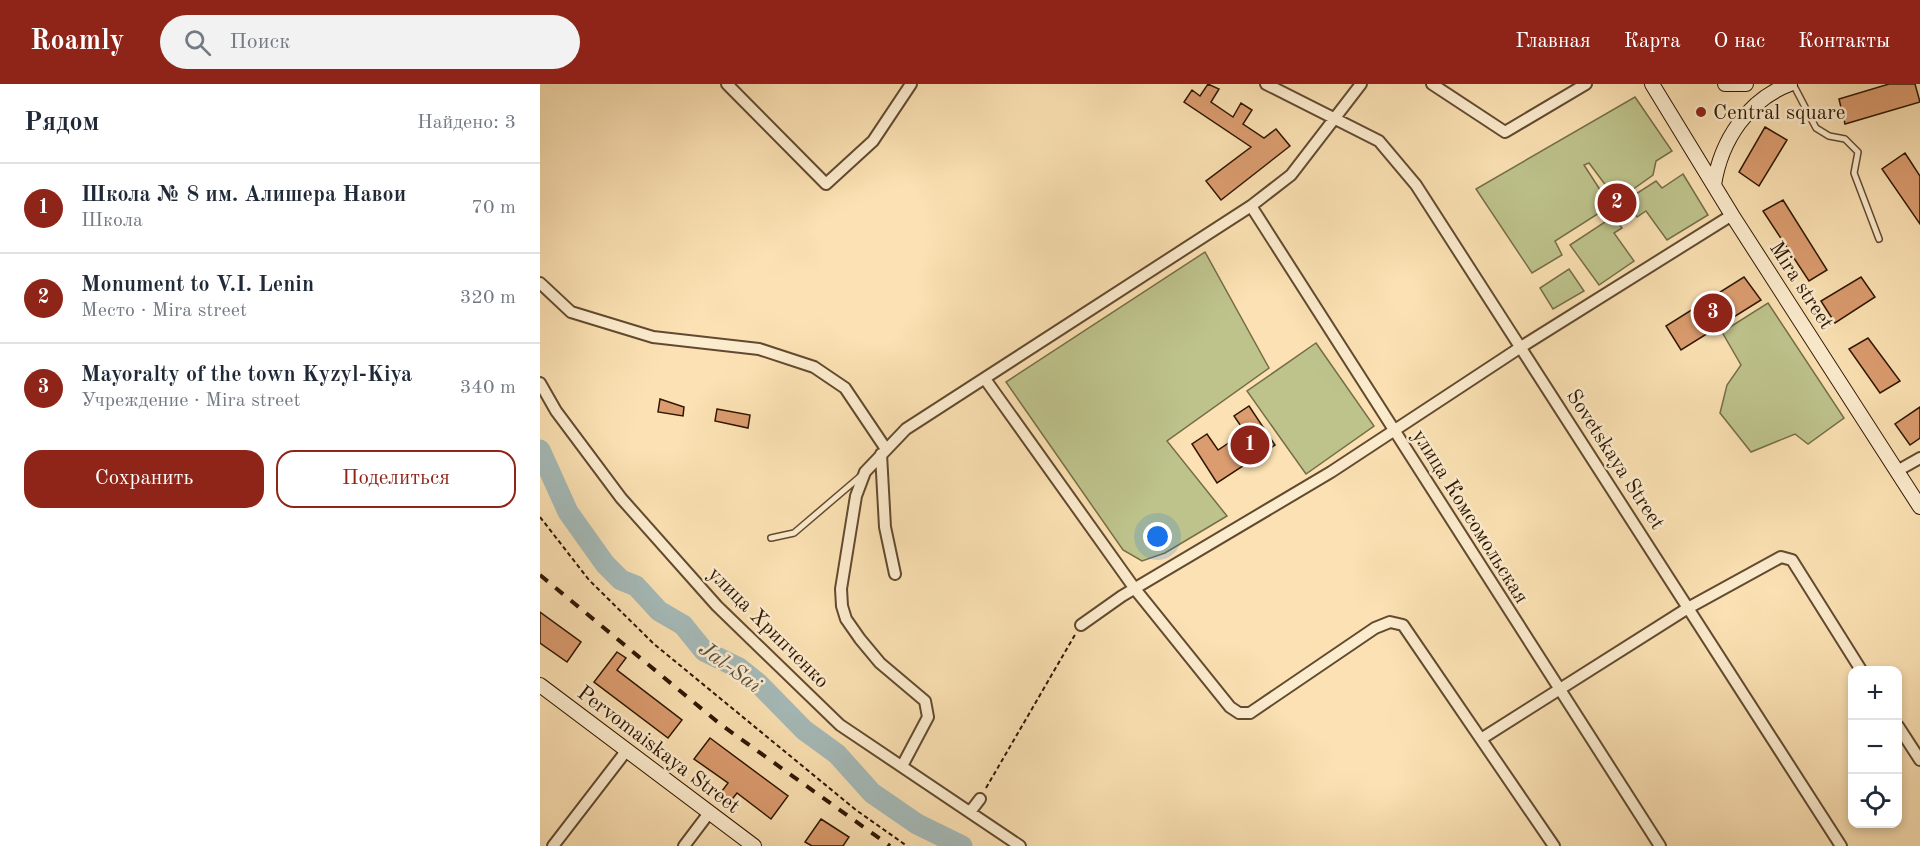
<!DOCTYPE html>
<html lang="ru">
<head>
<meta charset="utf-8">
<style>
	:root { --surface:#fff; --page:#f2f2f3; --text:#1f2937; --muted:#747a83; --line:#e0e1e3; --accent:#8f2418 }
	body { margin:0; font-family:"Old Standard TT",serif; background:var(--page); color:var(--text) }
	.controls { position:absolute; right:18px; bottom:18px; display:grid; overflow:hidden; border-radius:12px; box-shadow:0 3px 9px #0003 }
	.controls button { width:54px; height:54px; display:grid; place-items:center; padding:0; border:0; border-bottom:2px solid var(--line); background:var(--surface); color:var(--text); font:30px sans-serif }
	.you { position:absolute; left:618px; top:453px; width:21px; height:21px; margin:-15px; border:4px solid #fff; border-radius:50%; background:#1a73e8; box-shadow:0 0 0 9px #1a73e833 }
	.badge { display:grid; place-items:center; width:39px; height:39px; border-radius:50%; background:var(--accent); color:#fff; font-size:20px; font-weight:700 }
	.pin { position:absolute; translate:-50% -50%; border:3px solid #fff; box-shadow:0 2px 6px #0006 }
	.list { margin:0; padding:0; list-style:none }
	h2 { display:flex; justify-content:space-between; align-items:center; height:78px; margin:0; padding:0 24px; font-size:26px }
	h2 small { font-size:20px; font-weight:400; color:var(--muted) }
	.list li { display:grid; grid-template-columns:39px 1fr auto; gap:18px; align-items:center; box-sizing:border-box; height:90px; padding:0 24px; border-top:2px solid var(--line) }
	.list b { display:block; font-size:22px; white-space:nowrap }
	.list p { margin:0; font-size:20px; white-space:nowrap; color:var(--muted) }
	.list em { font-size:20px; font-style:normal; color:var(--muted) }
	.actions { display:flex; gap:12px; padding:18px 24px }
	.actions a { flex:1; padding:14px 0; border:2px solid var(--accent); border-radius:18px; text-align:center; font-size:21px; color:var(--accent) }
	.actions .main { background:var(--accent); color:#fff }
	.icon { flex:none; width:33px; height:33px; fill:none; stroke:currentColor; stroke-width:2; stroke-linecap:round; stroke-linejoin:round }
	.map { position:relative; flex:none; width:1380px; height:762px; overflow:hidden }
	header { display:flex; align-items:center; gap:36px; box-sizing:border-box; height:84px; padding:0 30px; background:var(--accent); color:#fff }
	header strong { font-size:28px }
	nav { display:flex; gap:33px; margin-inline-start:auto; font-size:21px }
	.search { width:420px; height:54px; background:var(--page); display:flex; align-items:center; gap:15px; box-sizing:border-box; padding:0 21px; border-radius:33px; color:var(--muted); font-size:22px }
	main { display:flex }
	aside { flex:1; background:var(--surface) }
	.map>svg:first-child { display:block }
	.green { fill:#bec38c; stroke:#766d48; stroke-width:1.5 }
	.lines { fill:none; stroke-linecap:round; stroke-linejoin:round }
	.river { stroke:#a5bab8; stroke-width:21 }
	.building { fill:#db9c6f; stroke:#2f1704; stroke-width:1.5 }
	.service-casing { stroke:#624a30; stroke-width:8 }
	.minor-casing { stroke:#624a30; stroke-width:14 }
	.secondary-casing { stroke:#2f1704; stroke-width:16 }
	.path { stroke:#2f1704; stroke-width:2; stroke-dasharray:4.5 3; stroke-linecap:butt }
	.service { stroke:#fcecce; stroke-width:5 }
	.minor { stroke:#fcecce; stroke-width:10 }
	.secondary { stroke:#fcecce; stroke-width:14 }
	.rail { stroke:#2f1704; stroke-width:4; stroke-dasharray:10 10; stroke-linecap:butt }
	.poi-dot { fill:#8f2418; stroke:#fcecce; stroke-width:2 }
	.labels { text-anchor:middle; stroke-width:5; stroke-linejoin:round; paint-order:stroke }
	.poi-label { font-size:21px; fill:#2f1704; stroke:#fcecce; text-anchor:start }
	.street-label { font-size:21px; fill:#2f1704; stroke:#fcecce }
	.water-label { font-size:22px; font-style:italic; fill:#585043; stroke:#fcecce }
</style>
</head>
<body>
<header>
<strong>Roamly</strong>
<div class="search"><svg class="icon" aria-label="search" viewBox="0 0 24 24"><circle cx="10" cy="10" r="6"/><path d="M15 15l6 6"/></svg>Поиск</div>
<nav><a>Главная</a><a>Карта</a><a>О нас</a><a>Контакты</a></nav>
</header>
<main>
<aside>
<h2>Рядом<small>Найдено: 3</small></h2>
<ul class="list">
<li><span class="badge">1</span><div><b>Школа № 8 им. Алишера Навои</b><p>Школа</p></div><em>70 m</em></li>
<li><span class="badge">2</span><div><b>Monument to V.I. Lenin</b><p>Место · Mira street</p></div><em>320 m</em></li>
<li><span class="badge">3</span><div><b>Мayoralty of the town Kyzyl-Kiya</b><p>Учреждение · Mira street</p></div><em>340 m</em></li>
</ul>
<div class="actions"><a class="main">Сохранить</a><a>Поделиться</a></div>
</aside>
<div class="map">
<svg width="1380" height="762" viewBox="0 0 1380 762">
	<rect width="100%" height="100%" fill="#fbe1b3"/>
	<filter id="stains"><feTurbulence type="fractalNoise" baseFrequency=".00333" numOctaves="4"/><feColorMatrix values="0 0 0 0 .2 0 0 0 0 .09 0 0 0 0 .02 0 0 0 .5 -.17"/></filter>
	<radialGradient id="worn" r=".72"><stop offset=".6" stop-color="#630" stop-opacity="0"/><stop offset="1" stop-color="#630" stop-opacity=".3"/></radialGradient>
	<path class="green" d="M1095 13 1132 67 1116 77 1113 91 1082 113 1077 109 1073 111 1049 79 1044 81 1066 115 1063 118 1067 124 1015 157 1022 171 992 189 936 105Z
		M1143 90 1168 131 1127 156 1106 127 1097 133 1085 117 1116 97 1122 104Z
		M1074 132 1082 144 1074 149 1094 177 1059 201 1030 161Z
		M665 168 729 284 627 357 687 432 625 469 602 477 583 466 466 298Z
		M1029 185 1044 207 1013 225 1000 204Z
		M1228 219 1304 334 1268 360 1255 350 1211 368 1180 329 1187 301 1201 281 1182 248Z
		M776 259 834 342 766 390 707 307Z"/>
	<g class="lines">
		<path class="river" d="M0 366 28 428 65 480 81 496 96 502 119 527 143 541 164 567 199 584 219 600 264 646 297 670 332 709 377 740 422 762"/>
	</g>
	<path class="building" d="M668 0 679 5 671 18 693 33 701 19 712 26 703 40 724 54 736 45 750 62 681 116 666 97 711 63 644 18 652 6 660 12Z
		M1349 0H1375L1380 18 1305 40 1299 15Z
		M1225 43 1247 56 1219 102 1199 88Z
		M1365 69 1380 92V140L1342 85Z
		M1243 116 1287 186 1269 197 1223 127Z
		M1204 193 1221 216 1141 266 1126 242Z
		M1321 193 1335 213 1295 239 1281 217Z
		M1328 254 1360 297 1340 309 1309 265Z
		M120 315 144 323 143 332 118 328Z
		M709 322 735 361 677 399 652 360 667 350 678 366 705 348 694 332Z
		M1380 323V354L1370 361 1355 340Z
		M177 325 210 331 208 344 175 337Z
		M0 528 41 558 27 578 0 559Z
		M77 568 86 574 77 586 142 636 128 654 54 598Z
		M170 654 248 712 231 735 197 709 189 719 179 711 188 699 154 675Z
		M281 735 309 753 303 762H272L265 758Z"/>
	<g class="lines">
		<g class="service-casing">
			<path id="service" d="M1253 0 1276 44 1289 52 1305 55 1318 68 1314 89 1339 155
				M231 454 254 449 322 391"/>
		</g>
		<g class="minor-casing">
			<path id="minor" d="M187 0 286 100 333 57 371 0
				M726 0 839 57 876 101 1301 762
				M892 0 965 48 1046 0
				M711 122 1120 762
				M0 199 31 228 113 253 219 265 274 283 305 304 346 365
				M445 295 595 505 690 623 699 629H710L835 544 850 538 863 541 1014 762
				M0 299 16 327 81 414 177 522 300 641 480 762
				M341 370 345 443 355 490
				M1357 387 1380 374
				M541 541 582 512 791 388 981 263 1192 131
				M1358 642 1380 676
				M941 655 1148 524 1241 473 1252 476 1321 586
				M362 682 388 633 385 617 340 579 320 555 306 535 302 522 301 505 316 412 325 388 366 345 711 122 751 91 821 0
				M430 728 440 715
				M13 762 87 666
				M144 762 169 729"/>
		</g>
		<g class="secondary-casing">
			<path id="secondary" d="M1112 0 1192 131 1380 423
				M1185 0H1206
				M1174 101C1181 56 1208 16 1250 0
				M0 601 214 762"/>
		</g>
		<path class="path" d="M0 433 49 496 114 560 316 726 367 762
			M446 704 536 549"/>
		<use href="#service" class="service"/>
		<use href="#minor" class="minor"/>
		<use href="#secondary" class="secondary"/>
		<path class="rail" d="M0 491 180 640 350 762"/>
	</g>
	<circle class="poi-dot" cx="1161" cy="28" r="6"/>
	<g class="labels">
		<g class="poi-label">
			<text x="1173" y="35">Central square</text>
		</g>
		<g class="street-label">
			<text transform="translate(1262 201) rotate(57)" y="7">Mira street</text>
			<text transform="translate(1076 375) rotate(57)" y="7">Sovetskaya Street</text>
			<text transform="translate(931 432) rotate(58)" y="7">улица Комсомольская</text>
			<text transform="translate(229 543) rotate(45)" y="7">улица Хрипченко</text>
			<text transform="translate(119 665) rotate(37)" y="7">Pervomaiskaya Street</text>
		</g>
		<g class="water-label">
			<text transform="translate(191 582) rotate(36)" y="8">Jal-Sai</text>
		</g>
	</g>
	<rect width="100%" height="100%" filter="url(#stains)"/>
	<rect width="100%" height="100%" fill="url(#worn)"/>
</svg>
<div class="controls">
<button>+</button>
<button>−</button>
<button><svg class="icon" aria-label="locate" viewBox="0 0 24 24"><circle cx="12" cy="12" r="6"/><path d="M12 2v4M12 18v4M2 12h4M18 12h4"/></svg></button>
</div>
<div class="you"></div>
<div class="pin badge" style="left:710px;top:361px">1</div>
<div class="pin badge" style="left:1077px;top:119px">2</div>
<div class="pin badge" style="left:1173px;top:229px">3</div>
</div>
</main>
</body>
</html>
